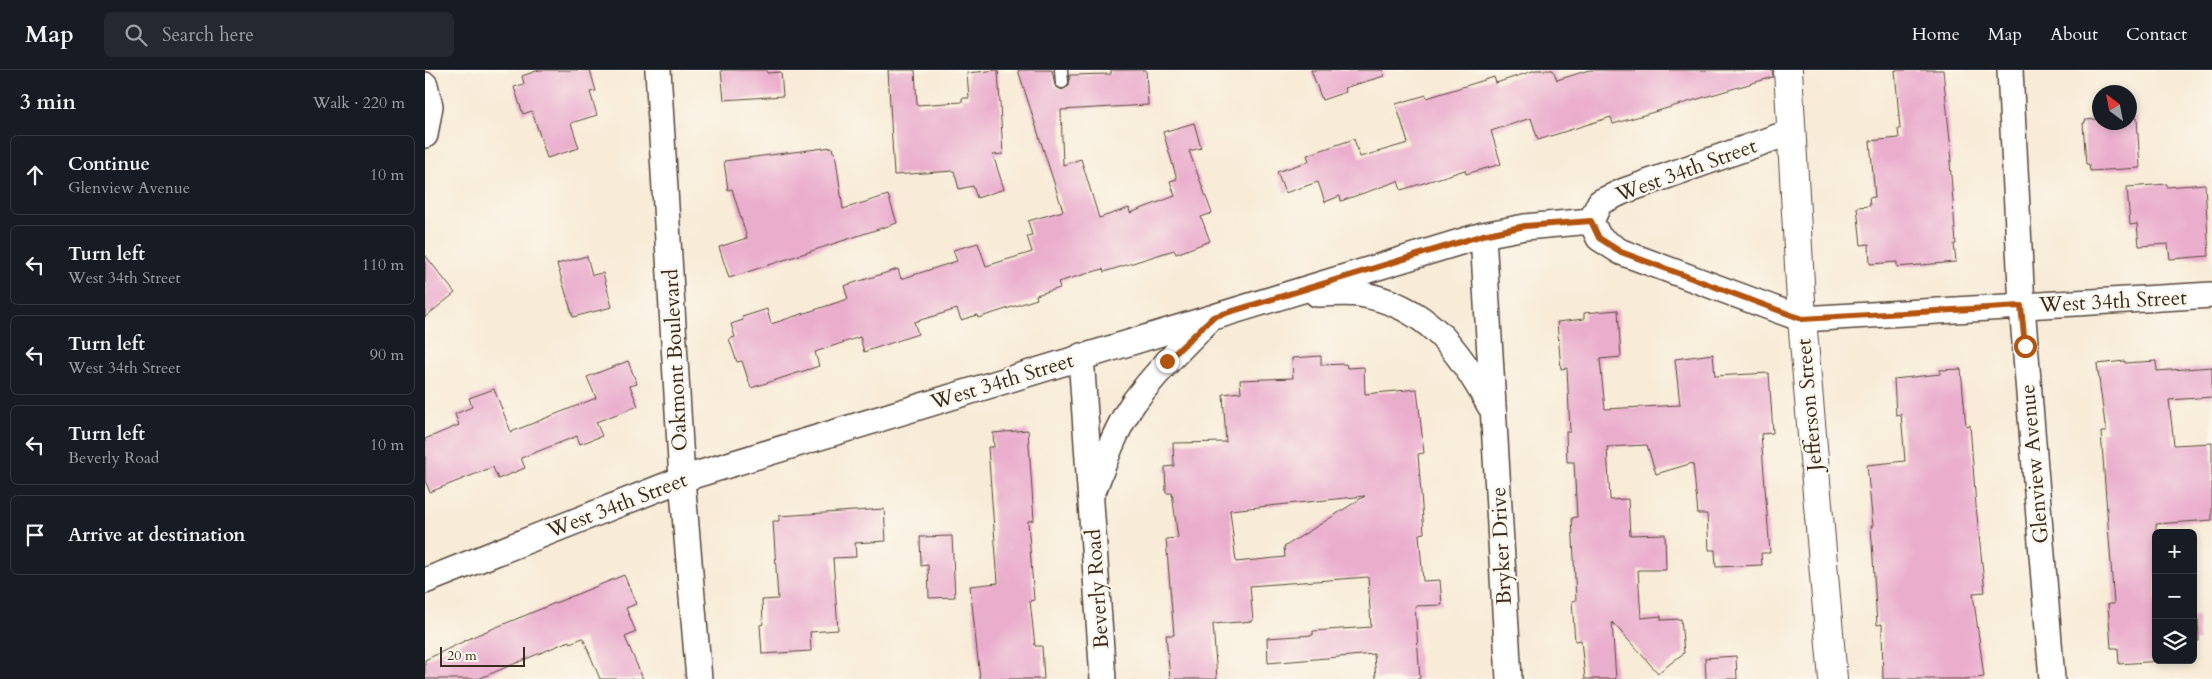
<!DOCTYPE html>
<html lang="en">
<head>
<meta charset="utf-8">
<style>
	:root { --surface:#171b24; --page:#242831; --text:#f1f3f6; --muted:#9ea1a6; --line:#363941 }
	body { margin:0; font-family:Cardo,serif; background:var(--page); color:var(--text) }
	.controls { position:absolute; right:15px; bottom:15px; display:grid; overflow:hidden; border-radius:8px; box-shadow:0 2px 8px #0003 }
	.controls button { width:45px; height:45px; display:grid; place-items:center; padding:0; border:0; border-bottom:1px solid var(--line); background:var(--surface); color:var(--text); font:25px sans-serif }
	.compass { position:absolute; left:1667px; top:15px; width:45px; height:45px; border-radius:50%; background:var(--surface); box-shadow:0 2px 8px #0003; rotate:328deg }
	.scale { position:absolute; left:15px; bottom:12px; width:85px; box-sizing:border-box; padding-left:5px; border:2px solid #3b2a1e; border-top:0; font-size:14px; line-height:18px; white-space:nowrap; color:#3b2a1e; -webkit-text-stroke:4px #fbf7ec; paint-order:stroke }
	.stop { position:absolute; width:15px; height:15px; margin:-11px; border:4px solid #b45309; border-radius:50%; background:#fff }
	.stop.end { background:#b45309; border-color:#fff; box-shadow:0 1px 5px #0008 }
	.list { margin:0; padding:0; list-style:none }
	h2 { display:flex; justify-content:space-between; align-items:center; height:65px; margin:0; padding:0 20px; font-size:21px }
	h2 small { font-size:16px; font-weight:400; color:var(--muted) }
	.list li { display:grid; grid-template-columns:32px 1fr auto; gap:15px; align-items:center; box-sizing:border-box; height:80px; margin:0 10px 10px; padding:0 10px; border:1px solid var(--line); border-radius:8px }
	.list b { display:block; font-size:19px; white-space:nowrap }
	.list p { margin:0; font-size:16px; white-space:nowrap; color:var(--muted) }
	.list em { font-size:16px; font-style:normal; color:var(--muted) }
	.icon { flex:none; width:28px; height:28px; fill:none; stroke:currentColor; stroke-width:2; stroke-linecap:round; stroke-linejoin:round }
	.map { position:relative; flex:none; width:1787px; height:609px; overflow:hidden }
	header { display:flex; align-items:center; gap:30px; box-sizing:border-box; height:70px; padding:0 25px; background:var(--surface); border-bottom:1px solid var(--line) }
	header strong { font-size:24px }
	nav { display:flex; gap:28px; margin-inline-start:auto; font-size:18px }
	.search { width:350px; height:45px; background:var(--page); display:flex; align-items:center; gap:12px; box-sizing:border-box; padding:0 18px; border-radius:8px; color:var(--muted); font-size:19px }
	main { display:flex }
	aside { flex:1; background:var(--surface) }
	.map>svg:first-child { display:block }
	.building { fill:#eaaecd; fill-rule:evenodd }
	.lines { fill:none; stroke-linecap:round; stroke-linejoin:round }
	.lane-casing { stroke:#57473a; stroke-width:15 }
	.street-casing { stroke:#57473a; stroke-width:28 }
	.secondary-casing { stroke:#57473a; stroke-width:30 }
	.lane { stroke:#fff; stroke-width:12 }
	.street { stroke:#fff; stroke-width:25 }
	.secondary { stroke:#fff; stroke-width:28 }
	.route { stroke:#b45309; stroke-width:6 }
	.labels { text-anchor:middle; stroke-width:4.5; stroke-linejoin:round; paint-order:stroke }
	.street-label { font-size:21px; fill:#3b2a1e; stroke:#fbf7ec }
</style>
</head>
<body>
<header>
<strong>Map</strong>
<div class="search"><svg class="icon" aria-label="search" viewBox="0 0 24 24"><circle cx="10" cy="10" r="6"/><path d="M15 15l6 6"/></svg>Search here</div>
<nav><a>Home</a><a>Map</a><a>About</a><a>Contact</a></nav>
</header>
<main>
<aside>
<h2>3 min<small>Walk · 220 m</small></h2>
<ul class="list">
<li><svg class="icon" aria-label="ahead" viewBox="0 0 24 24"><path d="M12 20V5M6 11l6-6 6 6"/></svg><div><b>Continue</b><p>Glenview Avenue</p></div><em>10 m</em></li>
<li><svg class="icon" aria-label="left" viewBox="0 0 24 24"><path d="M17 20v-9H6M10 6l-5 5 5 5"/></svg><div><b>Turn left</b><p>West 34th Street</p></div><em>110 m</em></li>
<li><svg class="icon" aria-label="left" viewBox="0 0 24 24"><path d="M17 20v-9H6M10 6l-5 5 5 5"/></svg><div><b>Turn left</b><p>West 34th Street</p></div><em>90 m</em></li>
<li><svg class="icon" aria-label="left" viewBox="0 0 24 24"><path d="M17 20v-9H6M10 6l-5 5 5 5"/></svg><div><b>Turn left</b><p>Beverly Road</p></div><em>10 m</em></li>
<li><svg class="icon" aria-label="arrive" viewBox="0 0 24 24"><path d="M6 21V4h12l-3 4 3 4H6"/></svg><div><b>Arrive at destination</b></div></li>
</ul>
</aside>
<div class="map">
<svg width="1787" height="609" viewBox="0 0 1787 609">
	<rect width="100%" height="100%" fill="#fbf7ec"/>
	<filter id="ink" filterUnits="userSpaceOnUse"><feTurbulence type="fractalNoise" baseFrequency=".02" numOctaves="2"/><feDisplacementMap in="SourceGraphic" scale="10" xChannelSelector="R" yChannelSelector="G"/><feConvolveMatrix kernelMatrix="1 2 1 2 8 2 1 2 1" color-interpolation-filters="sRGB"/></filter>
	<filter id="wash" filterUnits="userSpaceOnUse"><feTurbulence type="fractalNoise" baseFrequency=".0096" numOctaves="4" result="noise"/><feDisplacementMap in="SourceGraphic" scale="20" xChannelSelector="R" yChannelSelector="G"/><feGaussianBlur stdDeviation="1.12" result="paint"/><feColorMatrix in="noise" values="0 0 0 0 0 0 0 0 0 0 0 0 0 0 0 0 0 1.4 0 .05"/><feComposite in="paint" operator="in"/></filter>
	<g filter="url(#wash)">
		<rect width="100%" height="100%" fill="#f8ebd7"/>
		<g id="blocks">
			<path class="building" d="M114 0H165L171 21 165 22 172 45 146 53 154 78 122 88 107 41 98 44 89 17 99 14 97 6Z
				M296 0H342V3L356 2 358 26 299 30Z
				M463 0H490L492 35 537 32V28H544L542 3 573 0 578 84 568 85 579 119 552 128 548 116 534 119 529 101 469 105Z
				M593 0H627L630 16 637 20 644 16 645 5 686 4V0H721L723 35 636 40 638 95 656 89 674 148 704 138 705 143 750 126 745 111 752 109 738 62 769 53 776 78 764 81 787 143 776 147 785 171 751 184 749 180 679 202 678 199 633 212 635 218 611 225 612 229 553 248 552 245 536 250 532 239 489 252 493 264 439 282 435 267 390 282 394 296 326 318 317 291 312 292 304 269 310 267 306 254 318 250 317 247 342 239 346 254 423 229 419 216 473 199 476 209 532 191 528 180 553 173 561 196 607 182 602 166 607 165 603 151 638 141Z
				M886 0H958L959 6 919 18 921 22 897 30Z
				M1111 0H1128L1132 10 1164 0H1347L1348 7 1188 54 1186 47 1113 70 1106 48 1066 61 1076 94 1041 104 1040 100 976 120 973 111 916 131 915 126 900 132 893 112 860 123 852 102 884 91 882 85 929 69 935 87 983 73 971 34 1001 25 1002 28 1069 7 1071 13Z
				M1470 0H1518L1527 91H1525L1531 174H1529L1531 192 1472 197V192L1445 194 1444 174 1436 175 1432 137 1445 136 1444 128 1450 127 1445 71 1474 68 1473 59H1475Z
				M1712 47 1715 98 1665 101 1664 94H1661L1658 53H1660V50L1674 49V52H1704V48Z
				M407 77 408 82H410L418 139 463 125 472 153 304 208 294 177 322 168 307 119 303 120 299 91Z
				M1742 114V117L1780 114 1784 186 1745 189 1743 174 1714 176 1712 154 1705 155 1702 117Z
				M0 185 30 223 0 247Z
				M162 186 167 205 178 203 187 237 148 247 132 194Z
				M1193 240 1196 287 1175 289 1180 339 1255 335 1250 289 1288 284 1290 306 1344 303 1348 363 1336 364 1345 483H1336L1337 495 1291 497 1290 480H1284L1282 444H1273L1268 393 1231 404 1222 375 1182 377 1185 430 1203 429 1205 465 1240 464 1241 500H1213L1216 548 1236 546V550L1256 549 1259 583 1233 603 1187 552 1191 609H1160L1156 570 1150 571 1147 531 1151 530 1147 448 1152 447 1149 392H1142L1141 362H1145L1142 298 1136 299 1132 252 1159 249V243Z
				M896 286V295L921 294 922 298 939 297 940 324 992 319 999 383 993 384 999 463 994 464 998 511 1015 510 1017 535 990 536 995 609H951L949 584 843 593 842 568 888 565V561L946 557 943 507 825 516 828 551 788 554 792 609H745L741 565H749L741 469 753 468 747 423H741L740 397 749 396 748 373 801 372 798 324 816 322 815 310 868 308 867 288ZM940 426 859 477 860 487 811 492 805 440Z
				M203 291 212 314 205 316 213 336 171 352 177 366 155 374 152 366 96 388 100 398 73 409 68 397 5 422 0 411V369L34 355 30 344 47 337 44 328 69 319 86 362 171 328 162 307Z
				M1700 291V293L1731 291 1732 301 1787 297V327L1744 330 1749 375 1787 373V450L1731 454V590H1750L1694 594 1693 578H1686L1683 534H1689L1676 362H1681L1672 294Z
				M1536 299 1541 356 1545 355 1551 436 1560 522 1548 523 1559 607 1539 609H1458L1457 554 1452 555 1446 456H1448L1442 395 1480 391 1476 344 1471 345 1469 309 1515 304V300Z
				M603 360 609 450 603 451 609 530 605 531 610 576H617L619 609H555L545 516 573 513 563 377H569L568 363Z
				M459 439 461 471 430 473 431 487 408 488 413 560 385 562 386 581 337 584 335 555 338 554 337 530 353 529 348 451H354V446Z
				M527 466 530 527 504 528 503 495 496 496 495 467Z
				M199 505 211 534 201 538 211 562 200 567 218 609H175L158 568 145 573 144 571 53 609H0V590L52 565Z
				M1768 546H1773L1774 571H1768Z
				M1311 586 1312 609H1281L1280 588Z"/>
		</g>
	</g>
	<g filter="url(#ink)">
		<use href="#blocks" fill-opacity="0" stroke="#57473a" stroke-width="1"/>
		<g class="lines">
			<g class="lane-casing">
				<path id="lane" d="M636 0 637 12"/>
			</g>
			<g class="street-casing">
				<path id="street" d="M233 0 257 409 274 609
					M1585 0 1597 236 1627 609
					M0 15 5 36 0 65
					M1166 151 1174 168 1196 182 1377 249 1787 225
					M1058 165 1084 609
					M892 224C905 224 921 222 934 224 1002 235 1034 280 1065 336
					M656 286 678 609
					M669 419C680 390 691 358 709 332 731 302 757 276 784 250
					M0 511 257 409 1058 165 1100 157 1166 151 1175 132 1199 121 1366 62"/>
			</g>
			<g class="secondary-casing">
				<path id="secondary" d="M1363 0 1377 249 1408 609"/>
			</g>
			<use href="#lane" class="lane"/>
			<use href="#street" class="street"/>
			<use href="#secondary" class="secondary"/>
		</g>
	</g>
	<g class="lines" filter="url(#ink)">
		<path class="route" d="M742 291 788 247 1058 165 1100 156 1166 151 1174 168 1196 182 1377 249 1596 236 1600 276"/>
	</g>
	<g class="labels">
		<g class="street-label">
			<text transform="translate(1261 100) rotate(-20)" y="7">West 34th Street</text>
			<text transform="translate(1688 231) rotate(-3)" y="7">West 34th Street</text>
			<text transform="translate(250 290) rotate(-93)" y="7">Oakmont Boulevard</text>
			<text transform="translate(577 311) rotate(-17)" y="7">West 34th Street</text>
			<text transform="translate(1384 335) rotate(-95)" y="7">Jefferson Street</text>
			<text transform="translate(1609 394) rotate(-95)" y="7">Glenview Avenue</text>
			<text transform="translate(192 435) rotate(-21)" y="7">West 34th Street</text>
			<text transform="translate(1076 476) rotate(-93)" y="7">Bryker Drive</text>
			<text transform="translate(672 519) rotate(-94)" y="7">Beverly Road</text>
		</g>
	</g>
</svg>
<div class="controls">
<button>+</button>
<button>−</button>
<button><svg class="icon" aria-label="layers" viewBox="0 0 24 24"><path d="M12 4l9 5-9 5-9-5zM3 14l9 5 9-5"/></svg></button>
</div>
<svg class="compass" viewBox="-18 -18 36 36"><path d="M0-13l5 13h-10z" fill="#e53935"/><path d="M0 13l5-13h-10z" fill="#9ea1a6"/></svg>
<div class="scale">20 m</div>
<div class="stop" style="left:1600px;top:276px"></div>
<div class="stop end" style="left:742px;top:291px"></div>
</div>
</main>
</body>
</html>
